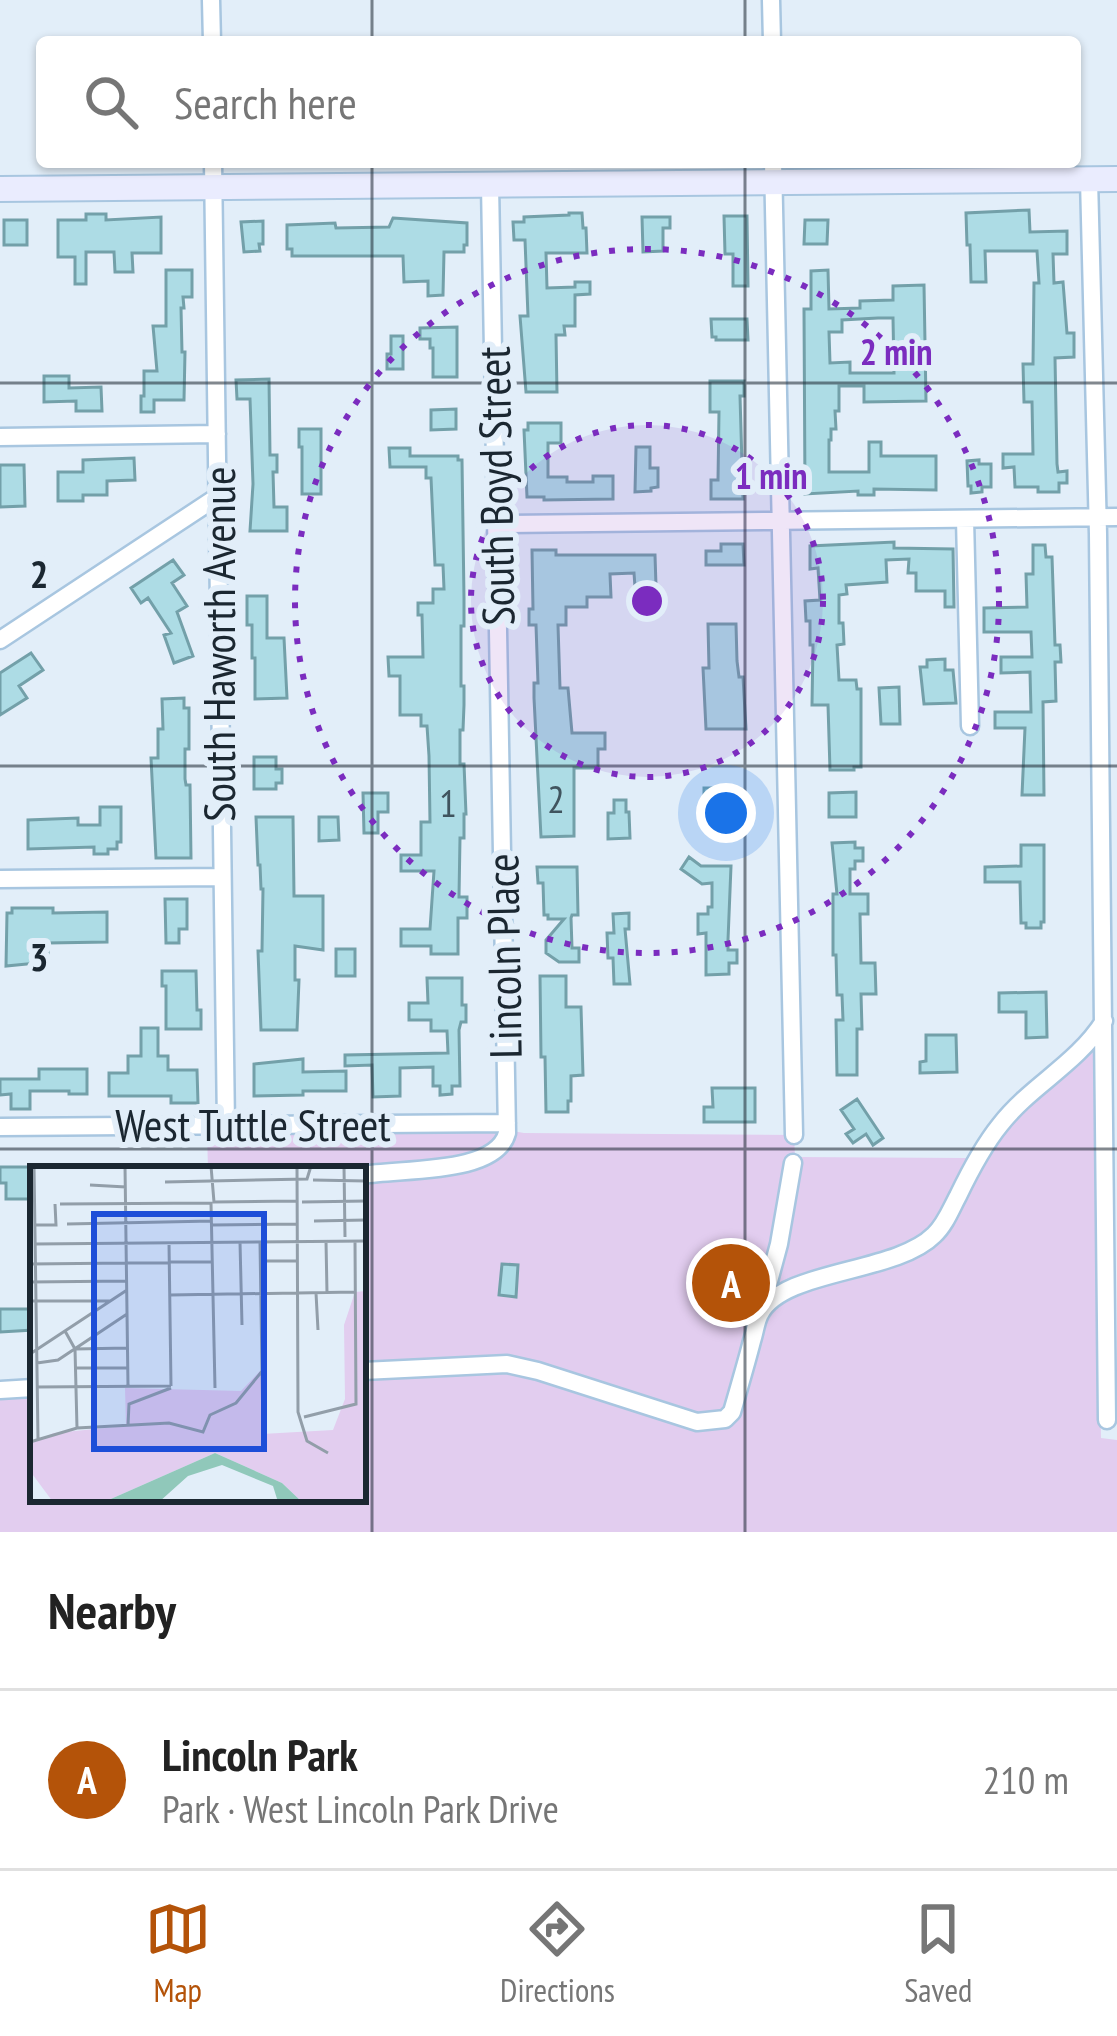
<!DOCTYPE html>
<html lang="en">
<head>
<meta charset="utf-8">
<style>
	:root { --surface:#fff; --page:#f6f6f6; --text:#222; --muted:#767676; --line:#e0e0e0; --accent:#b45309 }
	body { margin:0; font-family:"PT Sans Narrow",sans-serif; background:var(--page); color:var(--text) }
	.you { position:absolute; left:726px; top:813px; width:42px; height:42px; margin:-30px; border:9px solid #fff; border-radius:50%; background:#1a73e8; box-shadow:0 0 0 18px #1a73e833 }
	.badge { display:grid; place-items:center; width:78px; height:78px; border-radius:50%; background:var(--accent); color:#fff; font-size:39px; font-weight:700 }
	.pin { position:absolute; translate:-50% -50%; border:6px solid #fff; box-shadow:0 3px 12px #0006 }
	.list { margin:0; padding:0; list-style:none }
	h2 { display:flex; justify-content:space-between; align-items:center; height:156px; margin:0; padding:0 48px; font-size:51px }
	h2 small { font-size:39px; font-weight:400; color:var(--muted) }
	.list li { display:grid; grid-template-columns:78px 1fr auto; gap:36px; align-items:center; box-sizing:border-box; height:180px; padding:0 48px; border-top:3px solid var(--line) }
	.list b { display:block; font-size:45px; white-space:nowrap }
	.list p { margin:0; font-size:39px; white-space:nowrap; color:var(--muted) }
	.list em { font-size:39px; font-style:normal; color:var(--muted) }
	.icon { flex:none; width:66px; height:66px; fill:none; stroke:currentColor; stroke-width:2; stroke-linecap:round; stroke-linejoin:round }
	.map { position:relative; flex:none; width:1117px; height:1532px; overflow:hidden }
	.search { position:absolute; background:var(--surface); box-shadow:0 3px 9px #0004; left:36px; right:36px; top:36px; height:132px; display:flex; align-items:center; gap:30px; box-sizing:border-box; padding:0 42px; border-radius:12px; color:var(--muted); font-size:45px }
	.sheet { height:336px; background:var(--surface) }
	nav { display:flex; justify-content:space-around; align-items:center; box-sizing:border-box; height:168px; border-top:3px solid var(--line); background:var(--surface); font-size:33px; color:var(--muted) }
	nav a { display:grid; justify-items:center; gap:6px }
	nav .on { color:var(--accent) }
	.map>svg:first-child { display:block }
	.green { fill:#e2cdef }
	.building { fill:#addce5; stroke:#73a0a9; stroke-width:3; fill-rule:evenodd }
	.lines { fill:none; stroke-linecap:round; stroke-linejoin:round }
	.street-casing { stroke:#a8c6e0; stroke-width:21 }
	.secondary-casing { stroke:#a8c6e0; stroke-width:28 }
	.street { stroke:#fff; stroke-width:16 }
	.secondary { stroke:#eaecfe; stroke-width:24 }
	.grid { fill:none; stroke:#1b2731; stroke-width:3; stroke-opacity:0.55 }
	.ring { fill:none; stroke:#7b2cbf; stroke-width:6; stroke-dasharray:6 12 }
	.labels { text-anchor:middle; stroke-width:12; stroke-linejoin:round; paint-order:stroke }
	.number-label { font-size:39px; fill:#40545e }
	.street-label { font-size:45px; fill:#1b2731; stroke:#e2eef9 }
	.inset-road { fill:none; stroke:#929ea9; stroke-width:3 }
	.view { fill:#1d4ed8; fill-opacity:0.15; stroke:#1d4ed8; stroke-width:6 }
	.inset-edge { fill:none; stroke:#1b2731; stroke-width:6 }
	.grid-label { font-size:39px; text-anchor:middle; font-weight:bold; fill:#1b2731; stroke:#e2eef9; stroke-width:12; stroke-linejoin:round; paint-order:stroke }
	.centre { fill:#7b2cbf; stroke:#e2eef9; stroke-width:6 }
	.ring-label { font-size:36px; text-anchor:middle; font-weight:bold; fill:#7b2cbf; stroke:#e2eef9; stroke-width:12; stroke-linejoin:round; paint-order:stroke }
</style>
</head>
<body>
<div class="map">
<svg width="1117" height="1532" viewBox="0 0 1117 1532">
	<rect width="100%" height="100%" fill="#e2eef9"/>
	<path class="green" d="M1095 1021 1101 1438 1117 1440V1532H0V1398L33 1396V1499H363V1169H208L207 1133 500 1129 524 1133 794 1135 795 1157 966 1158 986 1128Z"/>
	<path class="building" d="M1029 210 1030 232 1067 231V254H1053L1054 283 1063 282 1067 333H1074V357L1055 358 1057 464 1058 472 1067 471V483H1059V492H1038V487H1015L1014 467 1003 468V454H1033L1032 402H1024L1023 364H1033L1034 283H1039L1037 251H985L986 282H971L970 245H967L966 213Z
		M569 213H582L583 228H586L587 253H546L547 288 575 287V282H590V294L575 295V326H564L565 335H556L557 392H526L520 316H528L525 240H514L513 222H524V217L569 215Z
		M86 214H106V220L161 217V253H132L133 272H115L114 252H86V284H75V257H58V220H86Z
		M724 216H747L748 286H733V254H725Z
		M642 217H670V228H663V251L643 252Z
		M393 218 467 223V245H464V252H444L443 295 428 296V281L404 282 403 256H292V249H287V225L335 223 336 228 389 227Z
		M4 220H27V245H4Z
		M805 220H828L827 244H804Z
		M263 221V244H259L260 251 244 252 241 222Z
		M166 270H192V297H183L184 308H181L182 352H185L184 400H154V412H141V396H144V371H157L153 326H166Z
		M828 270 829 309 860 308V301L893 300V286L924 285 926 401 864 402V386H839V411H835L836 429H831V440H829V472H869V442H881V456H936V490L874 489V495H858V491L805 494 804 309H811V271ZM878 318H893L894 373H850V362L830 363 829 332H842V320Z
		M711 319H747L748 340H716V337H712Z
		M457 327V377H433V348H430V339H420V328Z
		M391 336H403V369H387V354H391Z
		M44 376H69V388L101 387 102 411H76V401L44 402Z
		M269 379 270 455H277V472H273L274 507H287V531H250L253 484 250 399H237L236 380Z
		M710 381H744V396H740L743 499H711V480H718L719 412H710Z
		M456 409V429L431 430V410Z
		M528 423H561V443H548V477H567V482H593V476H613V499L544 500V497H527L524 430H528Z
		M299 429H321V494H302V447H299Z
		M636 447H650V468H658V487L651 488V491L635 492Z
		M389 448H410V456H458V460H462L464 598V626H461V686H464V705L463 730H460V764H464L466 814H464V838H460L459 897H467V918H458V954H431V946H401V929H430L434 871H401V855H421V822H430L429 756 427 726H421V715H400V676H389L388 657H423L422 615H418V603H433V589H444L443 565H435L431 478H426V467H390Z
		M134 458 135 480 107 481V495H83V501H58V472H83V460Z
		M979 460V464H991V487H982V492L971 493V486H968L967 461Z
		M0 465H24L25 506 0 507Z
		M894 542V548L953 549 954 607H945V591H916V573H908L909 559 886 560 887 582 846 585 847 594 839 595V623H843L844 644 837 645 839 680H856L857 689H861V767H854V770H830L828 705H812L813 645H810V621H806L805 601 820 600 818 568 810 569V546Z
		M721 544H743L744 565H706V551H721Z
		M1033 545H1045L1046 557H1052L1055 645H1060L1061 662H1055L1056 701 1043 702 1044 795H1022L1025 728H995V712H1031L1030 672 1001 673V657H1032L1031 632H984V608L1027 607 1026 574H1033Z
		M532 550H556V555H655L656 586 635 587 634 573 610 574 611 597H587V607H566V625H558L560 688H568L572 733H605V749H598V768H574V836L541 837 534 698V683H538L536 625H529V609H533Z
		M173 560 184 575 172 583 187 606 177 612 193 656 174 663 164 635 171 633 148 598 141 603 131 588Z
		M247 596H267V638H284L287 698 255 699V658H252V625H247Z
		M708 624H736L737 661 739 677H743L746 729H706L703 668H709Z
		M31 653 43 670 19 686 27 698 0 715V673Z
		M945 659V670H953L956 703 924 704 920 667H927V660Z
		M899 687 900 724H881L879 688Z
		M184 698V708H189V749H185V779L186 785H190L191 858H156L151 758H158V729H163L162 699Z
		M254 757H276V769H282V783H276V789H254Z
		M704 788H732L733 823H704Z
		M856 792V817H829V793Z
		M363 793H388V812H378V833H364Z
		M614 800H626V812H629L630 838 608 839V813H614Z
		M100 807H121V842H117V849H108V854H94V847L28 849V820L78 818V825H100Z
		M256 817H293L294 896H323V950L295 946V980H299L297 1030H261L258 951H262L263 889H261L260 865H258Z
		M319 817H338L339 840 319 841Z
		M855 842V848H863V861H855V869H850V894H868V914H860L861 963H875L876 994H861L862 1029H857V1075H837L836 1020H843L842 995H837L836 955H833V894H837L832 843Z
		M1021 845H1044V922H1041V928H1026V923H1021L1020 882H985V867L1021 866Z
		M689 857 701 866H731L728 940V950H737V963H729V974L706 975V933L698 934V914H708V907H712V883L702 884 681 869Z
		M537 867H577L578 915H572L571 918 572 948H579V962H559L546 953V940L564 919H548V915H544L543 883H538Z
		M165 899H187V929H179V943H166Z
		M12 908H53V913L107 912V942L48 943V962L6 966 7 913H12Z
		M629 913V929H625L630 984H614L613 958H608L607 933H614L613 914Z
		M336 949H355V976H336Z
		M162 971H196L197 1010H201V1029H166V986H162Z
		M540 976H566V1007H581L583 1075 571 1076V1101H568V1112H546L545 1057H541Z
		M427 978H462V1005H466V1022H461L459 1030 460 1086H452V1094L440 1095V1086H433V1067L400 1068V1096L373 1097 372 1065 345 1066V1055L448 1053 447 1031H431V1020H409V1003H428Z
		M1046 992 1047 1037 1026 1038V1012H999V993Z
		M141 1028H158V1056H168V1070H197L198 1103H171V1096H109V1073H128V1056H141Z
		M926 1035H956L957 1072 920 1073V1062L926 1061Z
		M303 1059V1072L346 1071V1091H303V1095L254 1096V1064Z
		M39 1069H87V1094H69V1091H30V1109H11V1094L0 1095V1079H39Z
		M712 1088H755V1122H704V1107H713Z
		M857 1099 883 1138 873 1145 866 1134 853 1143 846 1134 854 1129 841 1110Z
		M0 1167H33V1199H6V1183H0Z
		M502 1264 518 1265 516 1297 499 1295Z
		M0 1309H33V1330L0 1332Z"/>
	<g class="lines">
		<g class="street-casing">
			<path id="street" d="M211 0 212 42
				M771 0 772 42
				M213 162 226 1126
				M773 162 794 1135
				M1089 179 1098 534 1107 1420
				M0 437 217 434
				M965 519 970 726
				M497 524 1117 517
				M0 640 217 497
				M0 879 221 877
				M0 1127 507 1123
				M363 1175C401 1168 496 1175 507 1133L490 184
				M761 1311 779 1244 793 1163
				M363 1371 507 1364 538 1371 697 1422 725 1419 732 1412C739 1388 746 1364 752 1341 755 1332 756 1321 760 1314 783 1269 895 1274 934 1235 945 1225 951 1209 958 1196 970 1171 983 1146 1000 1125 1031 1085 1076 1065 1104 1021
				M0 1390 33 1388"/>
		</g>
		<g class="secondary-casing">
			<path id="secondary" d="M0 189 1117 179"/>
		</g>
		<use href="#street" class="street"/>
		<use href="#secondary" class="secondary"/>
	</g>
	<path class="grid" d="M372 0V42M745 0V42M372 162V1532M745 162V1532M0 383H1117M0 766H1117M0 1149H1117"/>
	<circle cx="647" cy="601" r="176" fill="#7b2cbf" fill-opacity=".12"/>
	<g class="ring">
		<circle cx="647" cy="601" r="176"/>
		<circle cx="647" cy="601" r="352"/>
	</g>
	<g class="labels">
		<g class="number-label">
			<text x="556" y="813">2</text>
			<text x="448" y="817">1</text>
		</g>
		<g class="street-label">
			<text transform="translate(496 486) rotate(-91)" y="16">South Boyd Street</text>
			<text transform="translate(219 644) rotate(-90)" y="16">South Haworth Avenue</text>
			<text transform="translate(504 956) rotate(-91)" y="16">Lincoln Place</text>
			<text x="253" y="1141">West Tuttle Street</text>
		</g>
	</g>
	<g transform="translate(30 1166)">
		<rect width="336" height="336" fill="#e2eef9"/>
		<path d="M336 125V336H272L252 317 185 287 74 336H23L0 305V277L24 267 96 260 95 222 211 225 231 204 232 268 303 264 315 233 314 159 325 126Z" fill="#e2cdef"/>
		<path d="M185 287 252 317 272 336H248L243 320 192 299 158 310 129 336H74Z" fill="#90c8ba"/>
		<path class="inset-road" d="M4 0 8 273M95 0 98 220M181 0 184 36 266 35M267 0 268 246 277 275 298 287M314 0 315 71M283 14 336 15M135 16 277 13 281 0M60 19 96 21M272 36 336 35M30 38 181 37 185 222M284 55 336 54M37 58 182 55M5 59H26L25 38M182 59 267 58M296 75 297 127M210 76 212 159M230 76 233 265M139 77 141 220M5 78 336 75M231 95H268M139 96H182M97 97H139M0 98 97 97M0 116 97 115M286 127 288 164M140 129 325 126M0 135H81M35 165 45 183 47 262M45 183 98 182M0 188 97 124M7 197 28 194 97 148M46 202H98M7 221 141 220M274 251 326 238 325 75M98 259 99 238 141 222M0 276 47 262 139 257 173 266 180 249 206 237 233 204"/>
		<path class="view" d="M64 48H234V283H64Z"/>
		<rect width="336" height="336" class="inset-edge"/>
	</g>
	<g class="grid-label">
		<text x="39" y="588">2</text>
		<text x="39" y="971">3</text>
	</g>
	<circle cx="647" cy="601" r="18" class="centre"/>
	<g class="ring-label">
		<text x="896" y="365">2 min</text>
		<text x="771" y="489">1 min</text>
	</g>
</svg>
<div class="you"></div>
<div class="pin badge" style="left:731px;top:1283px">A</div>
<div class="search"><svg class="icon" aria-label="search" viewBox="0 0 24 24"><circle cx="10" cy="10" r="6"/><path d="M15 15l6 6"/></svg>Search here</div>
</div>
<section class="sheet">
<h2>Nearby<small></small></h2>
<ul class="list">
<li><span class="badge">A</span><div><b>Lincoln Park</b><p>Park · West Lincoln Park Drive</p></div><em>210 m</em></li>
</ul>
</section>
<nav>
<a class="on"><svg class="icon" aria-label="map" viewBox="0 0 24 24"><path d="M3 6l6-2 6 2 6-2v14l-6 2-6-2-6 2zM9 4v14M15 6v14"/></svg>Map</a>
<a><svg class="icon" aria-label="directions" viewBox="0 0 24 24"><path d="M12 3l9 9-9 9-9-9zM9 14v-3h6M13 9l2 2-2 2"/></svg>Directions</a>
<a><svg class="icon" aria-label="saved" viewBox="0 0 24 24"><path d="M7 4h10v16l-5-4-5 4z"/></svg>Saved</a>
</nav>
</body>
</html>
